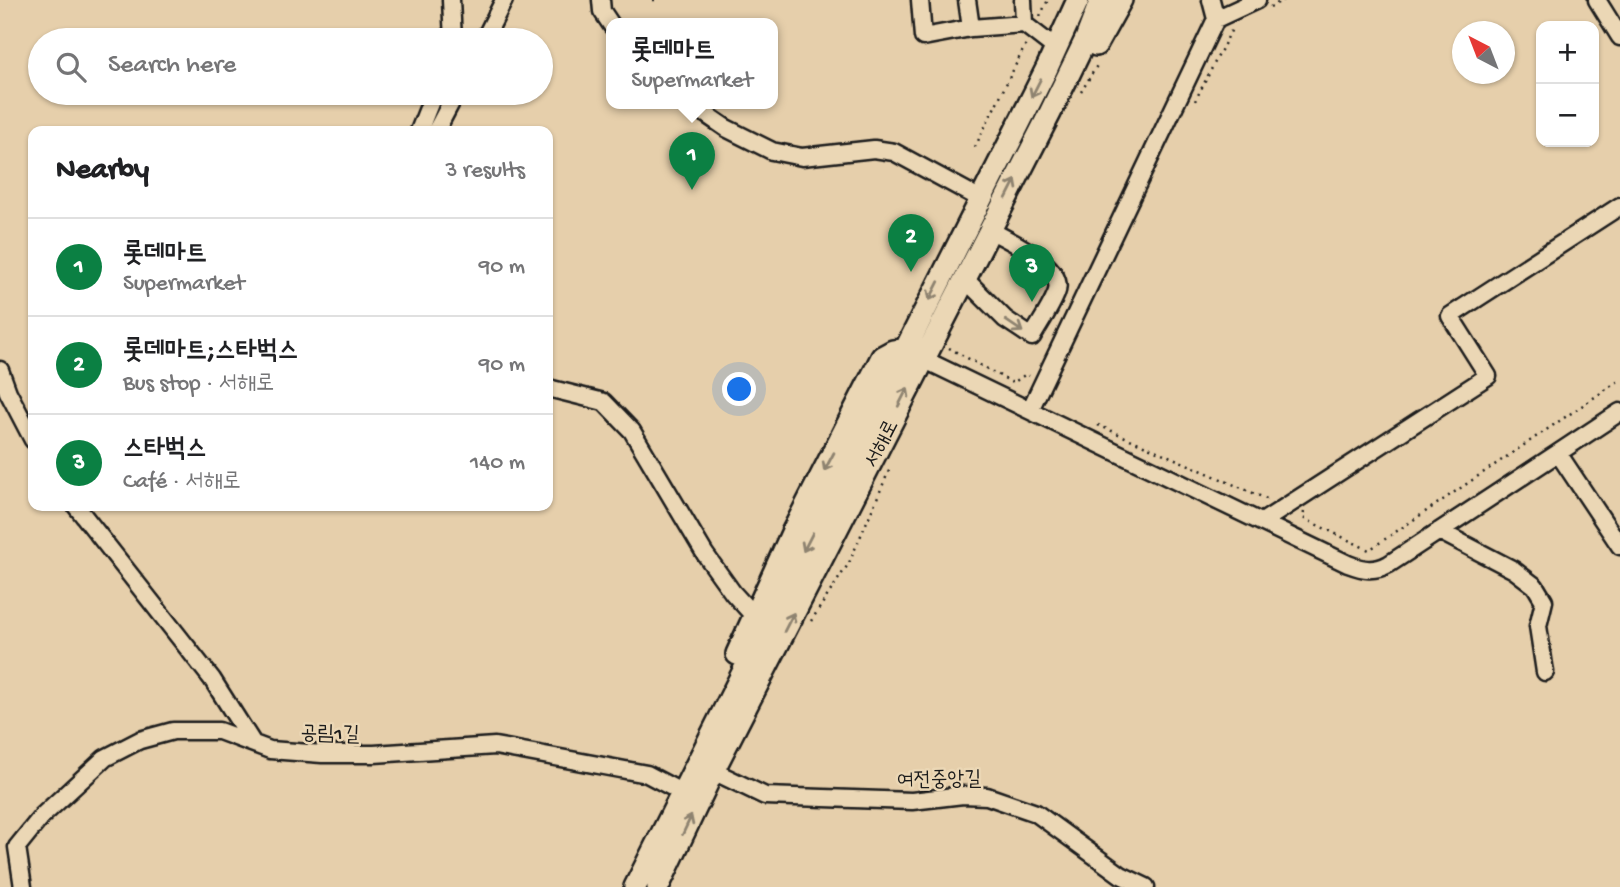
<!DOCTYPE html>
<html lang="en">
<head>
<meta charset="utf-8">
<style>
	:root { --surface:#fff; --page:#f6f6f6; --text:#202124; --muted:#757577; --line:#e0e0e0; --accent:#0b8043 }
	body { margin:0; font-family:"Gochi Hand","Poor Story",sans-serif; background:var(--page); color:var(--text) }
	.controls { position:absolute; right:21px; top:21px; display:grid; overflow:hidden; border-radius:14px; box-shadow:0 2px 5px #0004 }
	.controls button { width:63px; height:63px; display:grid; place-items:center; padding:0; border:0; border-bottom:2px solid var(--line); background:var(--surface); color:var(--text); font:35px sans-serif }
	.compass { position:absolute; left:1452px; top:21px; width:63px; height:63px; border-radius:50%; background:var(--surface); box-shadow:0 2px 5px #0004; rotate:318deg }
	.you { position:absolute; left:740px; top:390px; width:24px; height:24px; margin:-18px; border:5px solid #fff; border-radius:50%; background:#1a73e8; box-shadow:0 0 0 10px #1a73e833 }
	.badge { display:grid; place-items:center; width:46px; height:46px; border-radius:50%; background:var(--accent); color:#fff; font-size:23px; font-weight:700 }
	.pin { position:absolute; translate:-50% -58px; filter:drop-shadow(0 2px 4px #0008) }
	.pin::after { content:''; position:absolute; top:37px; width:24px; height:21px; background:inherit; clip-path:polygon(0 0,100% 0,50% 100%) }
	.popup { position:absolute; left:606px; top:18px; width:172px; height:91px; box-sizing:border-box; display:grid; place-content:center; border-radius:14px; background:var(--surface); filter:drop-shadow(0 2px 5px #0005); font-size:23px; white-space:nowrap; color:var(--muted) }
	.popup b { font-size:26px; color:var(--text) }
	.popup::after { content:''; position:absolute; left:50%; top:100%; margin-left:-14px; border:14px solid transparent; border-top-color:var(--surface) }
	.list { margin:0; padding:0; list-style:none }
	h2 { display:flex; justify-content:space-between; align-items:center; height:91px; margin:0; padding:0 28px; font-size:30px }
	h2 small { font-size:23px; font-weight:400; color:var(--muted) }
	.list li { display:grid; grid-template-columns:46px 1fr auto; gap:21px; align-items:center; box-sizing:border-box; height:98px; padding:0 28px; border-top:2px solid var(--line) }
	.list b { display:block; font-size:26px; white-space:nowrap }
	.list p { margin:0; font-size:23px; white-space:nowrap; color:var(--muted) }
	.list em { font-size:23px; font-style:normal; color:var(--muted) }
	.icon { flex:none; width:38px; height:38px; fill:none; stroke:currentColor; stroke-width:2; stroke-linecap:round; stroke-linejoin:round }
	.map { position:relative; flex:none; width:1620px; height:887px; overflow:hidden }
	.search { position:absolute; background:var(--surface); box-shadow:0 2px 5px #0004; left:28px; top:28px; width:525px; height:77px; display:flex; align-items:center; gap:18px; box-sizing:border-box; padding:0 24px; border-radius:38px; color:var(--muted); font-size:26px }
	.panel { position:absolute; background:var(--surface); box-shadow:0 2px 5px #0004; left:28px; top:126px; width:525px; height:385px; border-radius:14px }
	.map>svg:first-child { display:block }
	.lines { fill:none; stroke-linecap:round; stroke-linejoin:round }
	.minor-casing { stroke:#1c1c1c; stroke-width:21 }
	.major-casing { stroke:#1c1c1c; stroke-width:26 }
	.path { stroke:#1c1c1c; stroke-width:2.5; stroke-dasharray:2 5; stroke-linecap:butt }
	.minor { stroke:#ebd7b5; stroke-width:16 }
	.major { stroke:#ebd7b5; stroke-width:21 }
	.oneway { stroke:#8e8370 }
	.labels { text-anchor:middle; stroke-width:5; stroke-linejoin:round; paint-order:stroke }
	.street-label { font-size:21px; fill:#1c1c1c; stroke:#ebd7b5 }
</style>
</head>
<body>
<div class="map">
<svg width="1620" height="887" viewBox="0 0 1620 887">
	<rect width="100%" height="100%" fill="#e6cfab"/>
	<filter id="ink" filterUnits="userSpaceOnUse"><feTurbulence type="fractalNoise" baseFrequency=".0143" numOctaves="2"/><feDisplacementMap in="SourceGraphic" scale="14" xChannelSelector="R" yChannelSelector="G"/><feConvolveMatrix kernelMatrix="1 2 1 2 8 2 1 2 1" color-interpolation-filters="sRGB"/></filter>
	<g filter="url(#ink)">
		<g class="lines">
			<g class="minor-casing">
				<path id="minor" d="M451 0 453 40
					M601 0 602 11 612 26
					M920 0 923 37 971 28 1024 24 1023 0
					M967 0 971 28
					M1211 0 1216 19
					M1597 0 1620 37
					M1024 24 1055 48
					M484 40 504 0
					M691 104 726 128 772 151 802 157 874 149 894 152 981 199
					M419 131 434 93
					M436 131 456 93
					M965 279 1005 319 1032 337C1040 323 1050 309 1056 294 1068 266 1009 241 990 230
					M923 359 1348 564C1364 570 1374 572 1389 564L1558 453
					M0 370 8 392 33 440
					M548 388 604 402 632 431 705 554 733 593 753 615
					M1030 410 1216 19 1257 0
					M1620 412 1558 453 1620 546
					M76 506 212 679 252 742
					M1262 522 1488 376 1450 316 1620 206
					M1439 531 1514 570 1535 586 1544 601 1538 626 1545 672
					M713 771 765 796 912 801 963 795 987 796 1036 813 1121 875 1146 887
					M17 847 42 816 105 758 140 740 173 731H219L270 750 322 754H374L495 746 647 774 681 792
					M17 847 23 887"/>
			</g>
			<g class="major-casing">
				<path id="major" d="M1096 45 1121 0
					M737 654 792 533 882 357 893 351 904 350
					M635 887 1047 68 1078 0
					M658 887 713 771 1050 113 1086 39 1101 0"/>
			</g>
			<path class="path" d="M653 0H660
				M1270 7 1284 0
				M1040 16 1048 0
				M1081 92 1099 62
				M1195 101 1232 29
				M975 147 1026 44
				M949 348 1013 383 1026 374 1029 376
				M1098 425 1269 500
				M1304 512 1303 518 1369 550 1620 380
				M811 621 849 563 891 466"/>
			<use href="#minor" class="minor"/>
			<use href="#major" class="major"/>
		</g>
		<defs><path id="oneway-shaft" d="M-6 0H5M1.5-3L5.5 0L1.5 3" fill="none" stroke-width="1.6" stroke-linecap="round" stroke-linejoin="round" transform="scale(1.75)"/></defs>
		<g class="oneway">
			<use href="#oneway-shaft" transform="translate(1036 88) rotate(117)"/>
			<use href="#oneway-shaft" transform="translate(1011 189) rotate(-63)"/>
			<use href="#oneway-shaft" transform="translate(934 291) rotate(117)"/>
			<use href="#oneway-shaft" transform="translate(1014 326) rotate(34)"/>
			<use href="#oneway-shaft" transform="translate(903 397) rotate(-63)"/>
			<use href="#oneway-shaft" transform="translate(829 462) rotate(118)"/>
			<use href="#oneway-shaft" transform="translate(808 542) rotate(117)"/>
			<use href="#oneway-shaft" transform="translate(789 622) rotate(-63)"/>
			<use href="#oneway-shaft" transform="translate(687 825) rotate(-65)"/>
		</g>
	</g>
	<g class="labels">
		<g class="street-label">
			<text transform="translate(880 443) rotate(-63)" y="7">서해로</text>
			<text transform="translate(330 732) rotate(2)" y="7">공림1길</text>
			<text transform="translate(939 778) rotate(-1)" y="7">여전중앙길</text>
		</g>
	</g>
</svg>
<div class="controls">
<button>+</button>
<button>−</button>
</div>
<svg class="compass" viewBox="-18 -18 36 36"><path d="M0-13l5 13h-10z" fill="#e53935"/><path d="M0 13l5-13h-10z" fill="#757577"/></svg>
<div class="you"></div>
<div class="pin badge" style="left:692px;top:190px">1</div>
<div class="popup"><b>롯데마트</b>Supermarket</div>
<div class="pin badge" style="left:911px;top:272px">2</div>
<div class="pin badge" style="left:1032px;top:302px">3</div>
<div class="search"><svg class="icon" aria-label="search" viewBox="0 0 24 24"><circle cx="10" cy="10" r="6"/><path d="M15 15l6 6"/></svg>Search here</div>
<section class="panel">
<h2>Nearby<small>3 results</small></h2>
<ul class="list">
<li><span class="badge">1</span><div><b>롯데마트</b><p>Supermarket</p></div><em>90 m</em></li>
<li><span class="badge">2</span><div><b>롯데마트;스타벅스</b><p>Bus stop · 서해로</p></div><em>90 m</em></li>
<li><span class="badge">3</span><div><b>스타벅스</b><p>Café · 서해로</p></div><em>140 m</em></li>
</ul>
</section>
</div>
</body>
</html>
